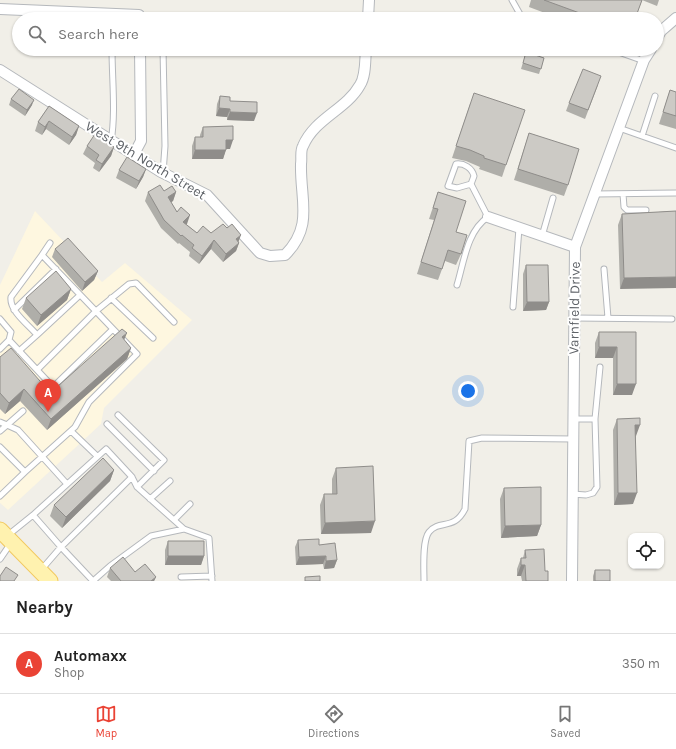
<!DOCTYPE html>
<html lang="en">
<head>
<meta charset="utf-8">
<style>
	:root { --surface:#fff; --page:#f6f6f6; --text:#222; --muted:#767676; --line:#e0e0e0; --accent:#ea4335 }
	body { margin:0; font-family:Karla,sans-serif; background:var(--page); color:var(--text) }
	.controls { position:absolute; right:12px; bottom:12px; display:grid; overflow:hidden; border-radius:8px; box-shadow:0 1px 3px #0004 }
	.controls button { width:36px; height:36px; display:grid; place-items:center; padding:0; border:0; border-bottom:1px solid var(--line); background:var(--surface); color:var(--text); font:20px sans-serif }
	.you { position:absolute; left:468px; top:391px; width:14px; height:14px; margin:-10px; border:3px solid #fff; border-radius:50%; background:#1a73e8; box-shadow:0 0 0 6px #1a73e833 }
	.badge { display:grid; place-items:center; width:26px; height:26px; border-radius:50%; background:var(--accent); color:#fff; font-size:13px; font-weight:700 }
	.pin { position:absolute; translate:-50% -33px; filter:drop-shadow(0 1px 2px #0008) }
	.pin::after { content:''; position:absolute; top:21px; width:14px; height:12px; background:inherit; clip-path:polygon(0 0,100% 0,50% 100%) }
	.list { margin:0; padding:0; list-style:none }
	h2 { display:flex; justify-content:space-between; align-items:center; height:52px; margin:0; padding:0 16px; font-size:17px }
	h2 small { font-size:13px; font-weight:400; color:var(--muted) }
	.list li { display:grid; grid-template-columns:26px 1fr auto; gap:12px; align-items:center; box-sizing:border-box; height:60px; padding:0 16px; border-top:1px solid var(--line) }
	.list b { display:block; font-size:15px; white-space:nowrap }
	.list p { margin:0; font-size:13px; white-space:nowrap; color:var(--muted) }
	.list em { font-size:13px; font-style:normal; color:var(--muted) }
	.icon { flex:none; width:22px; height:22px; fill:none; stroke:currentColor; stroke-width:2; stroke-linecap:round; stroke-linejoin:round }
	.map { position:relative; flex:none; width:676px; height:581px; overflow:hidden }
	.search { position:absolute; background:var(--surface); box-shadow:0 1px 3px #0004; left:12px; right:12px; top:12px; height:44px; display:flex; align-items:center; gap:10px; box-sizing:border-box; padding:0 14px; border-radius:22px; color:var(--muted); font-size:15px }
	.sheet { height:112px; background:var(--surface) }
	nav { display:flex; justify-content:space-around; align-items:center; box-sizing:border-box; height:56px; border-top:1px solid var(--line); background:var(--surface); font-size:11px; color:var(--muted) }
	nav a { display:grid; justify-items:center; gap:2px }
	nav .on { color:var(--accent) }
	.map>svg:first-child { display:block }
	.commercial { fill:#fef7e0 }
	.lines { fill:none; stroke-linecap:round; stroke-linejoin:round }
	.lane-casing { stroke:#b5b8bc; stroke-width:7 }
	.street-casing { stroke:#b5b8bc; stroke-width:12 }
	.primary-casing { stroke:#f2c960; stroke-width:17 }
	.lane { stroke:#fff; stroke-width:5 }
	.street { stroke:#fff; stroke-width:10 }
	.primary { stroke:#fff2af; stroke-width:15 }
	.wall { fill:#afaea9 }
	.shaded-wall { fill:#8f8d8a }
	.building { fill:#cccac5; stroke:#8f8d8a }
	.labels { text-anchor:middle; stroke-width:4; stroke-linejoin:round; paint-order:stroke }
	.street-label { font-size:14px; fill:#5f6368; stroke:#fff }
</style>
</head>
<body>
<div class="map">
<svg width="676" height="581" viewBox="0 0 676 581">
	<rect width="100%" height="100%" fill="#f1efe8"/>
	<path class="commercial" d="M35 211 102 282 125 263 192 320 104 408 101 424 8 510 0 503V285Z"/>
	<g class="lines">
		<g class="lane-casing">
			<path id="lane" d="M512 0 521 16 530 19
				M163 49 165 146 163 173
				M610 49 644 61
				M619 128 676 148
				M642 136 655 96
				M111 142C116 112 112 80 112 49
				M595 194 676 193
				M623 194 624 207 627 210H646
				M542 236 553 198
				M50 243 42 255 113 329
				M604 269 608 318
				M457 285C464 262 467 231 488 217L471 184 474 176C472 168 464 163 456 164L448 186 457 188 471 184
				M111 298 153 338
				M513 307 519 228
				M14 310 56 269
				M574 318 672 319
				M0 319 11 332 9 340
				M37 335 80 295
				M0 349 9 340 53 387 113 329 137 354 89 402 75 427 25 472 0 447
				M19 351 37 335C29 325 9 311 11 297L42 255
				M37 370 96 311 129 284 136 283 139 286 174 322
				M118 415 164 460 137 487 132 477
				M573 419H595
				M0 422 7 425 23 411
				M107 424 154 471
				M0 431 7 425 18 430 67 484
				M71 431 97 456
				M137 487 184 529
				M572 494 586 495 593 493 597 487 595 419 600 367
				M0 496 25 472
				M150 499 170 481
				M174 520 190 504
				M7 536 33 515
				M0 559 11 543
				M41 570 61 547 33 515 106 449 132 477 61 547 93 581
				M181 577 212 576
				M93 581 110 566 151 536 184 529 209 538 212 581
				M424 581C424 569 422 541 429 532 440 519 454 531 465 509L469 441 482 438 573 439"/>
		</g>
		<g class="street-casing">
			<path id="street" d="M0 9 139 15V19
				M368 19 369 0
				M657 38 661 31 676 18
				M0 70 161 172 207 195 260 253 270 256 285 255C314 226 300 200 301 164 302 158 300 151 303 146 315 118 346 110 360 85 366 76 365 59 366 49
				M134 154 141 141 140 49
				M488 217 575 247
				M572 581 575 247 644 60 651 49"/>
		</g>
		<g class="primary-casing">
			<path id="primary" d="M0 530 50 581"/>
		</g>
		<use href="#lane" class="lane"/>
		<use href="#street" class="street"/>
		<use href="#primary" class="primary"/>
	</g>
	<path class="wall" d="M531 0H659L657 6 642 0 635 19H561L529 7Z
		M526 52 544 58 539 74 521 69Z
		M598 85 585 119 566 111 569 103Z
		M670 90 676 92V129L659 124Z
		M220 96 230 101 254 121 227 120V117L216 116 217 104Z
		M11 99 32 105 25 116 9 105Z
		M470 104 506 165 502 177 479 169 480 167 466 161 452 158Z
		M49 106 79 126 76 135 69 145 46 129 42 135 35 131 38 122Z
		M203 127 230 149H226L223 159H192V146L195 137H200V135Z
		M529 133 568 185 564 196 514 180Z
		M87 146 114 147 111 156 99 172 93 168 95 163 83 154Z
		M146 169 143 177 136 189 116 178 119 170Z
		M148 192H176L173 201 171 202 177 212 187 224H186L197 233H211L238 241 239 243 236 251 223 262 211 249 199 264 189 256 190 252 179 243 178 244 161 228 145 201Z
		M438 192 456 232 461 254 456 265 445 261 438 280 417 274 434 220 429 219Z
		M676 211 620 289 618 225 622 214Z
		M55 249 98 271 94 280 82 291 52 257Z
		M526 265 549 302 546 310 523 311V274Z
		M71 289 67 300 37 326 22 309 26 298Z
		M599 332H636L632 395H613V358H595V343Z
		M124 340 131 348 127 359 47 430 20 401 5 414 0 409V357L47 389 57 387Z
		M617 419 636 436 633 504 614 505 613 430Z
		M336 468 371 533 321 534 320 505 324 494H332V479Z
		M114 470 110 481 62 528 50 516 54 505Z
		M504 488 541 525 537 536 501 538 500 499Z
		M298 540 319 545 337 560 334 568 324 569 323 564 296 565 295 547Z
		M168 541 204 556 201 565H165V550Z
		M525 550 545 571 548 581H522L521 576H517V569L521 558H523Z
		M110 568 135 572 156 577 154 581H111L107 577Z
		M595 570 610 581H593V576Z"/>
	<path class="shaded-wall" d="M34 100 32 105 25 116 27 110Z
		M219 108 230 109 227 117 216 116Z
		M230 112 257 113 254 121 227 120Z
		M49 121 46 129 42 135 45 127Z
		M79 126 76 135 69 145 72 137Z
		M226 140H233L230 149H222Z
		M114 147 111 156 99 172 102 164Z
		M195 150H226L223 159H192Z
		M146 169 143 177 136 189 139 181Z
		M176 192 173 201 165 206 168 197Z
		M190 215 187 224 180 231 183 222Z
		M241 235 238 243 236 239Z
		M214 240 211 249 199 264 202 256Z
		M239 243 236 251 223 262 226 254Z
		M98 271 94 280 82 291 85 282Z
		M676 277V288L620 289 624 278Z
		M71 289 67 300 37 326 41 315Z
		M527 302H549L546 310 523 311Z
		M127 333 122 345V337Z
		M599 347H617L613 358H595Z
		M131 348 127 359 47 430 51 419Z
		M617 384H636L632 395H613Z
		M24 389 20 401 5 414 9 403Z
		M635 425H640L636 436 631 437Z
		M114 470 110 481 62 528 66 517Z
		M618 493H637L633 504 614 505Z
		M375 521 371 533 321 534 325 523Z
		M541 525 537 536 501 538 505 526Z
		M168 556H204L201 565H165Z
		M326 556 323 564 296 565 299 557Z
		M337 560 334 568 324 569 326 561Z
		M521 565H525L521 576H517Z
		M156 577 154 581H151Z"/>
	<path class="building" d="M544 0H642L635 19H596Z
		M526 52 544 58 541 69 523 63Z
		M583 69 601 76 588 110 569 103Z
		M19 89 34 100 27 110 11 99Z
		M670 90 676 92V116L663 112Z
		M474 93 525 110 506 165 484 158V156L470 150 456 146Z
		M220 96 230 97V101L257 102V113L230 112V109L219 108Z
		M49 106 79 126 72 137 49 121 45 127 38 122Z
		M233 126V140H226V150H195V137H203V127Z
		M529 133 579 149 568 185 518 169Z
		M95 134 114 147 102 164 96 160 99 155 87 146Z
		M127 157 146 169 139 181 119 170Z
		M160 185 164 191 172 186 176 192 168 197 177 212 181 207 190 215 183 222 197 233 203 226 211 233 223 224 227 228 232 224 241 235 236 239 239 243 226 254 214 240 202 256 192 248 194 245 182 235 181 236 164 220 148 192Z
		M438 192 466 201 456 232 467 235 461 254 448 250 442 269 421 262 438 209 433 208Z
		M676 211V277L624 278 622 214Z
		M68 238 98 271 85 282 55 249Z
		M526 265H548L549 302H527Z
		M56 271 71 289 41 315 26 298Z
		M122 329 127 333 122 337 131 348 51 419 24 389 9 403 0 393V357L11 348 47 389 54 383 57 387Z
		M599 332H636V384H617V347H599Z
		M640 418V425H635L637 493H618L617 419Z
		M103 458 114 470 66 517 54 505Z
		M373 466 375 521 325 523 324 494H337L336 468Z
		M541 487V525L505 526 504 488Z
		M319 539V545L335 543 337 560 326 561V556L299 557 298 540Z
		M168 541H204V556H168Z
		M544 549 545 571H548V581H526L525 565H521V558H526L525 550Z
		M123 557 135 572 145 564 156 577 151 581H121L110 568Z
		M6 567 18 575 14 581H0V576Z
		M595 570H610V581H595Z
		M320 576V581H305V577Z"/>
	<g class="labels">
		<g class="street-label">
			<text transform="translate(146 160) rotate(31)" y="5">West 9th North Street</text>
			<text transform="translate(574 308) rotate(-89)" y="5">Varnfield Drive</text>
		</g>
	</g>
</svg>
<div class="controls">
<button><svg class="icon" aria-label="locate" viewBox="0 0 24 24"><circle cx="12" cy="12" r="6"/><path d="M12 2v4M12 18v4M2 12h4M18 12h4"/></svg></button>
</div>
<div class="you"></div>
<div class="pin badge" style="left:48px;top:412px">A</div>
<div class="search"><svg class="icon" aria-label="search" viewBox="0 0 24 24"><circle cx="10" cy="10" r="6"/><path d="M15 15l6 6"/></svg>Search here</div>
</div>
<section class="sheet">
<h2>Nearby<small></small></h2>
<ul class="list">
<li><span class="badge">A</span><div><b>Automaxx</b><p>Shop</p></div><em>350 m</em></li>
</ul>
</section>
<nav>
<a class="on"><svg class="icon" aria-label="map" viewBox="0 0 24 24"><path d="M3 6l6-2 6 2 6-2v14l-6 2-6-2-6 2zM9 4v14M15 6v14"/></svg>Map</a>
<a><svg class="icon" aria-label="directions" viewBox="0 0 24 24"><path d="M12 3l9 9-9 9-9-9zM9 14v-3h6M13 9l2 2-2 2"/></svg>Directions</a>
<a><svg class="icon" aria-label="saved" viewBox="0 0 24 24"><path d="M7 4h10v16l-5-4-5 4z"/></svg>Saved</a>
</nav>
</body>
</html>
